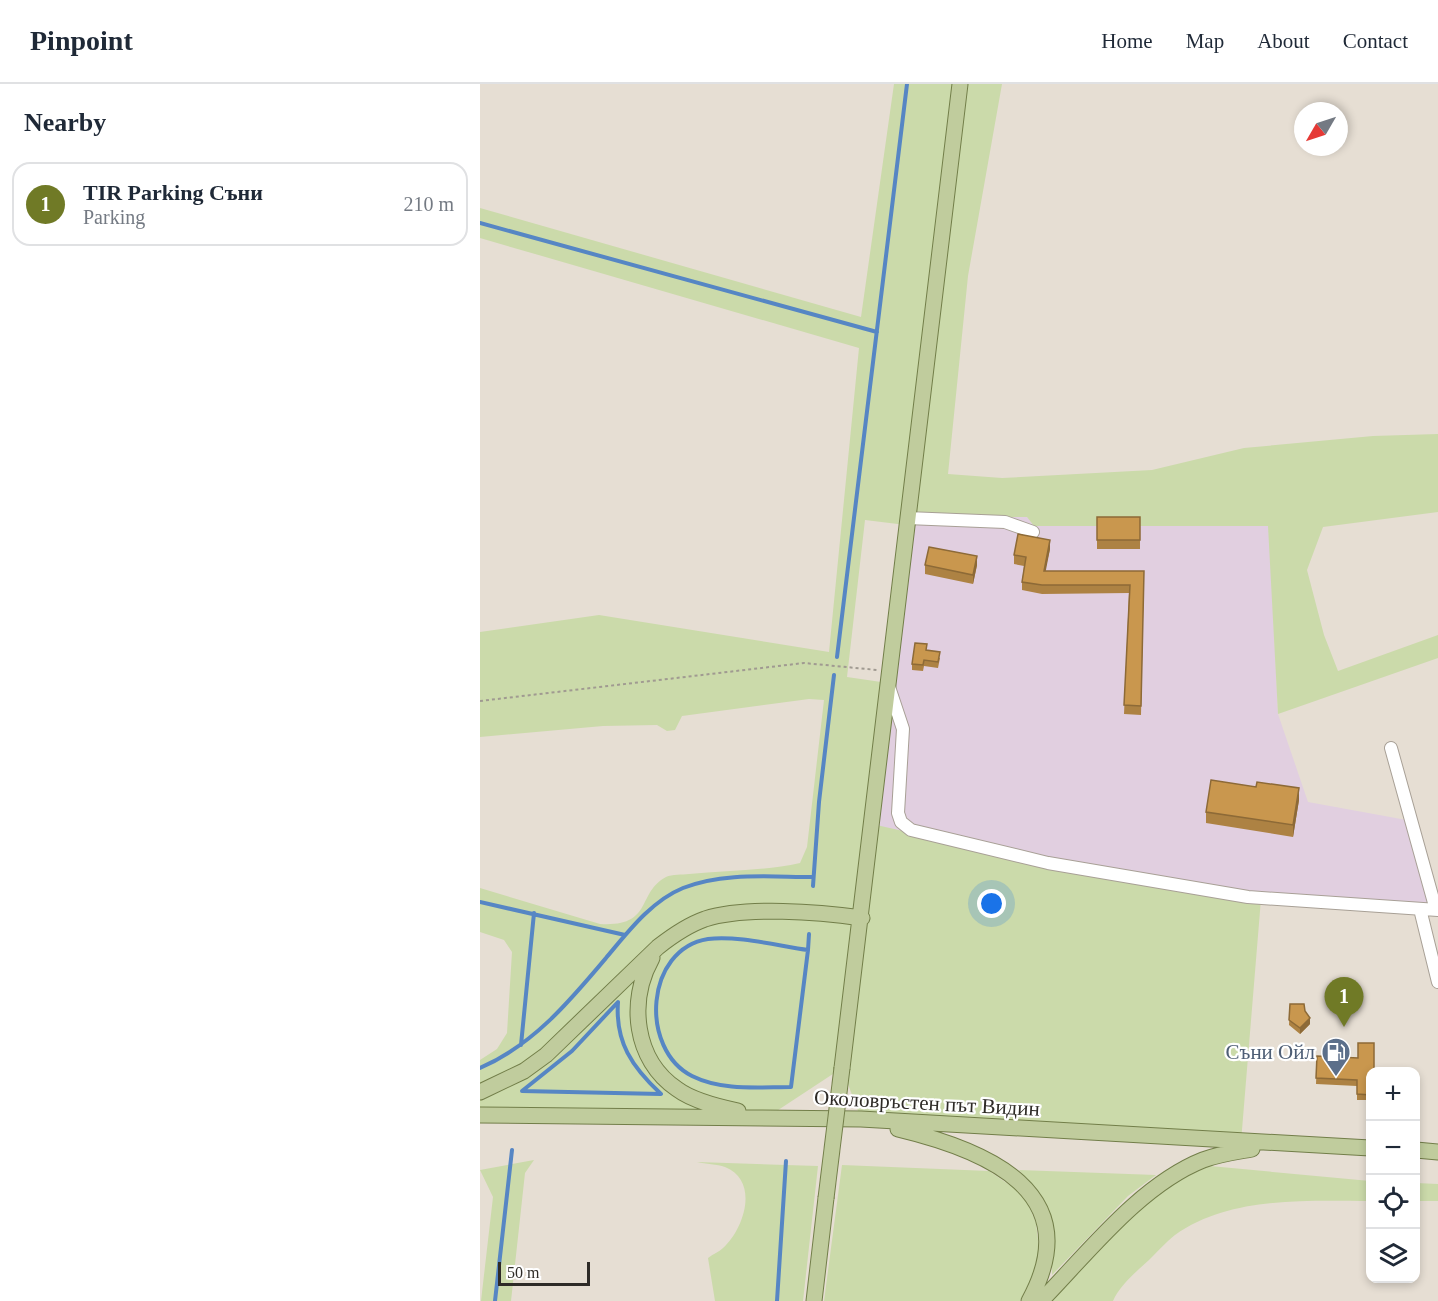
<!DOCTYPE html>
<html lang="en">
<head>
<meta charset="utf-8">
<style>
	:root { --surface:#fff; --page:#f2f2f3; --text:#1f2937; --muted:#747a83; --line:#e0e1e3; --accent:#707a26 }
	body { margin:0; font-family:Georgia,serif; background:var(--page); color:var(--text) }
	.controls { position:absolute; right:18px; bottom:18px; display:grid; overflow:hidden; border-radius:12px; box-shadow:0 3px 9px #0003 }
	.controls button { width:54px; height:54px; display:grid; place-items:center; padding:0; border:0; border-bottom:2px solid var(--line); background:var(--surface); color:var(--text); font:30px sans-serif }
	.compass { position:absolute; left:814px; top:18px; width:54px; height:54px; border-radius:50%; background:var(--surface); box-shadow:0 3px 9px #0003; rotate:231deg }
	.scale { position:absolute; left:18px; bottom:15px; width:92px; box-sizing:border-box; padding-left:6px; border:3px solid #2e2b27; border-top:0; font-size:16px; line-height:21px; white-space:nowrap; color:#2e2b27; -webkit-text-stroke:4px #fff; paint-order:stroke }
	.you { position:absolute; left:512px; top:820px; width:21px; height:21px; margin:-15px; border:4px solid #fff; border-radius:50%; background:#1a73e8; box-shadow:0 0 0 9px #1a73e833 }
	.badge { display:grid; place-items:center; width:39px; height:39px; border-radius:50%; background:var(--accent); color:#fff; font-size:20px; font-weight:700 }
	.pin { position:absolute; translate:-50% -50px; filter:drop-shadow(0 2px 3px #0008) }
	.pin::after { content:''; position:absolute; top:32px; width:21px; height:18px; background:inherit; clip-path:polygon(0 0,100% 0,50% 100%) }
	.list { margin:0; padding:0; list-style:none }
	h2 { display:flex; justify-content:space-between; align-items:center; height:78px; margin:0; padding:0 24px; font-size:26px }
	h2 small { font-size:20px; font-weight:400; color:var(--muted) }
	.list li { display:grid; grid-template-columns:39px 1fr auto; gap:18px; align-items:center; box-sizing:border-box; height:84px; margin:0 12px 12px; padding:0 12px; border:2px solid var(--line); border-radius:18px }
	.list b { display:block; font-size:22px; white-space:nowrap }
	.list p { margin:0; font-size:20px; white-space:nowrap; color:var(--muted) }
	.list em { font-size:20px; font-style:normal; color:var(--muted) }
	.icon { flex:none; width:33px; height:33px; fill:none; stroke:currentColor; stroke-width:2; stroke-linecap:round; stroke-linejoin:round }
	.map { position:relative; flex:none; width:958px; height:1217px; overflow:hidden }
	header { display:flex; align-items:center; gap:36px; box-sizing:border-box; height:84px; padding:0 30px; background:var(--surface); border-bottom:2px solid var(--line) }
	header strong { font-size:28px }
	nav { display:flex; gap:33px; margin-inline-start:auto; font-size:21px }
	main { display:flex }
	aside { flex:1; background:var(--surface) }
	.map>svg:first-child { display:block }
	.industrial { fill:#e1cfe0 }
	.green { fill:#cbdaaa }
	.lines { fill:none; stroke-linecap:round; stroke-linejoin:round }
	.stream { stroke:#5686c4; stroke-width:4 }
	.minor-casing { stroke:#a8a096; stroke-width:14 }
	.major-casing { stroke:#727e49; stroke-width:17 }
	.path { stroke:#a09a91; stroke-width:2; stroke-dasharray:3 3; stroke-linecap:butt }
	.minor { stroke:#fff; stroke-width:12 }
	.major { stroke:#c0cc9d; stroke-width:15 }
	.major-bridge-casing { stroke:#727e49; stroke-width:17; stroke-linecap:butt }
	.major-bridge { stroke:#c0cc9d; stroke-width:15 }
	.wall { fill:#ad8243 }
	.shaded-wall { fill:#8d6a37 }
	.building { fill:#c9974e; stroke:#8d6a37; stroke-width:1.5 }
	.labels { text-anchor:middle; stroke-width:4.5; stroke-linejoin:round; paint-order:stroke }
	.service-label { font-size:21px; fill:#4e5e75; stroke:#fff; text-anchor:end }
	.street-label { font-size:21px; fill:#2e2b27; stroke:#fff }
</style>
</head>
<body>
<header>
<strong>Pinpoint</strong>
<nav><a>Home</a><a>Map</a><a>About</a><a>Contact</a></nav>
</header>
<main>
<aside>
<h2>Nearby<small></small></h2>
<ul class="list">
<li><span class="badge">1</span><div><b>TIR Parking Съни</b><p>Parking</p></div><em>210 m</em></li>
</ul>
</aside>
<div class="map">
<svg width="958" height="1217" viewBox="0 0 958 1217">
	<rect width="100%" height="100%" fill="#e6ded3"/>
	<path class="industrial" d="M547 433 554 442H789L798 630 828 718 932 737 956 826 782 815 568 779 392 741 427 434Z"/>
	<path class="green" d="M414 0H522L488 192 468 390 522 394 672 386 764 364 893 352 958 350V428L843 443 827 486 844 551 858 587 958 551V574L798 630 788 442H554L547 433 428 434 426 441 385 436 367 593 408 599 392 740 476 759 781 815 761 1058 381 1035 362 984 286 1034 0 1031V976L17 965 27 949 32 868 24 856 0 848V804L120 840C174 843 156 809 186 793 192 790 202 791 209 790 246 786 284 787 320 779L327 763 344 616 329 615 202 632 195 646 187 647 177 641 123 642 0 653V548L119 531 349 568 379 264 0 154V124L381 233Z
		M54 1076 45 1089 31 1217H1L13 1113 0 1086Z
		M217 1078 338 1082 323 1217H235L228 1174C233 1170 239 1168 243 1164 264 1145 280 1097 245 1083 237 1080 226 1080 217 1078Z
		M362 1081 509 1087 534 1104 547 1118 556 1139 559 1165 554 1189 540 1217H344Z
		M730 1082 890 1097V1117C826 1117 750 1112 695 1151 686 1158 677 1168 669 1176 657 1187 639 1202 633 1217H570C613 1170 665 1098 730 1082Z
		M539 1086 676 1091 648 1112 572 1191C572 1145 569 1122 539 1086Z
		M936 1099 958 1100V1117H936Z"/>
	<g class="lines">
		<path class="stream" d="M0 139 397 248
			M357 573 427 0
			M333 802 339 718 354 591
			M0 818 145 851
			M328 866C299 862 256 851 228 855 165 865 159 965 212 992 242 1007 278 1003 311 1003L328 866 329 850
			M138 918C135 958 152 983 181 1010L42 1007 92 967Z
			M41 961 54 829
			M0 984C53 961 89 918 126 874 147 849 171 817 203 804 243 788 290 793 333 793
			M15 1217 32 1066
			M297 1217 306 1077"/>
		<g class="minor-casing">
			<path id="minor" d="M427 434 525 438 553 448
				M408 600 423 645 418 729 421 738 431 746 568 779 768 813 958 826
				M911 664 956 826
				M940 825 958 898"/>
		</g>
		<g class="major-casing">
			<path id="major" d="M172 874C148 917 154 976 197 1005 213 1017 239 1023 258 1027
				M362 984 480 0
				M0 1008 44 987 66 971 178 863C192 852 208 841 225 835 266 822 339 828 382 834
				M0 1031 381 1035 890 1064
				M418 1045C506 1066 609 1108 549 1217
				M936 1066 958 1068
				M334 1217 346 1114
				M561 1217C607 1170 660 1101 723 1076 739 1070 755 1068 772 1065"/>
		</g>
		<path class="path" d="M0 617 324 579 397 586"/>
		<use href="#minor" class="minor"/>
		<use href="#major" class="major"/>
		<g class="major-bridge-casing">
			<path id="major-bridge" d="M346 1114 362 984"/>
		</g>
		<use href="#major-bridge" class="major-bridge"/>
	</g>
	<path class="wall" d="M617 433H660V465H617Z
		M570 465 565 487H664L661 631 644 630 649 509 562 510 542 506V498L544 482 534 480V471Z
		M445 481H497L493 500 445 490Z
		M447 566 460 574 458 584 444 582 443 587 432 586V580Z
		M819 716 813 753 726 739V728Z
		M810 920 825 927 830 940 820 950 809 941Z
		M837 972 891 987V1016H877V1002L836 1000Z"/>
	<path class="shaded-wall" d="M570 456V465L564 496V487Z
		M497 472V481L493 500V491Z
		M819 704V716L813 753V741Z
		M830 934V940L820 950V944Z"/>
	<path class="building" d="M617 433H660V456H617Z
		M538 450 570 456 564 487H664L661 622 644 621 650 501H562L542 498 546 473 534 471Z
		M449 463 497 472 493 491 445 481Z
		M435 559 447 560 446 566 460 568 458 578 444 576 443 581 432 580Z
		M731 696 776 703 777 698 819 704 813 741 726 728Z
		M810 920H824L825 927 830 934 820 944 809 936Z
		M878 959H894V987H891V1011L877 1010V996L836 994 837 972 878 974Z"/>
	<defs>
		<g id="fuel-pin" transform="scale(1.5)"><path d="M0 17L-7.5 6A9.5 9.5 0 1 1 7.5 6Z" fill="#5c6f8a" stroke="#fff"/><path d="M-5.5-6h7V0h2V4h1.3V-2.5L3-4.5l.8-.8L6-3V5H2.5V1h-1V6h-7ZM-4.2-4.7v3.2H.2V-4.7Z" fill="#fff"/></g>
	</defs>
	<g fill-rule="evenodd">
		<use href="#fuel-pin" x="856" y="968"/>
	</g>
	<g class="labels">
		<g class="service-label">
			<text x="835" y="975">Съни Ойл</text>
		</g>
		<g class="street-label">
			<text transform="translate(447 1019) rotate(3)" y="7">Околовръстен път Видин</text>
		</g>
	</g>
</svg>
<div class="controls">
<button>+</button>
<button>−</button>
<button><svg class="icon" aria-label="locate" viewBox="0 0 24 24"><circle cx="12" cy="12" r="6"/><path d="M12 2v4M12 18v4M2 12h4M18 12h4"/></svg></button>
<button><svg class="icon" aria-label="layers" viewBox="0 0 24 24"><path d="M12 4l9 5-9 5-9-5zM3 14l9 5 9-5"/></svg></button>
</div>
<svg class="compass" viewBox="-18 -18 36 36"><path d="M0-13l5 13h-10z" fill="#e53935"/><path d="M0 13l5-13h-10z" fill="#747a83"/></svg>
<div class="scale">50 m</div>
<div class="you"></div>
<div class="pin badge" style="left:864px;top:943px">1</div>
</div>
</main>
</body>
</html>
